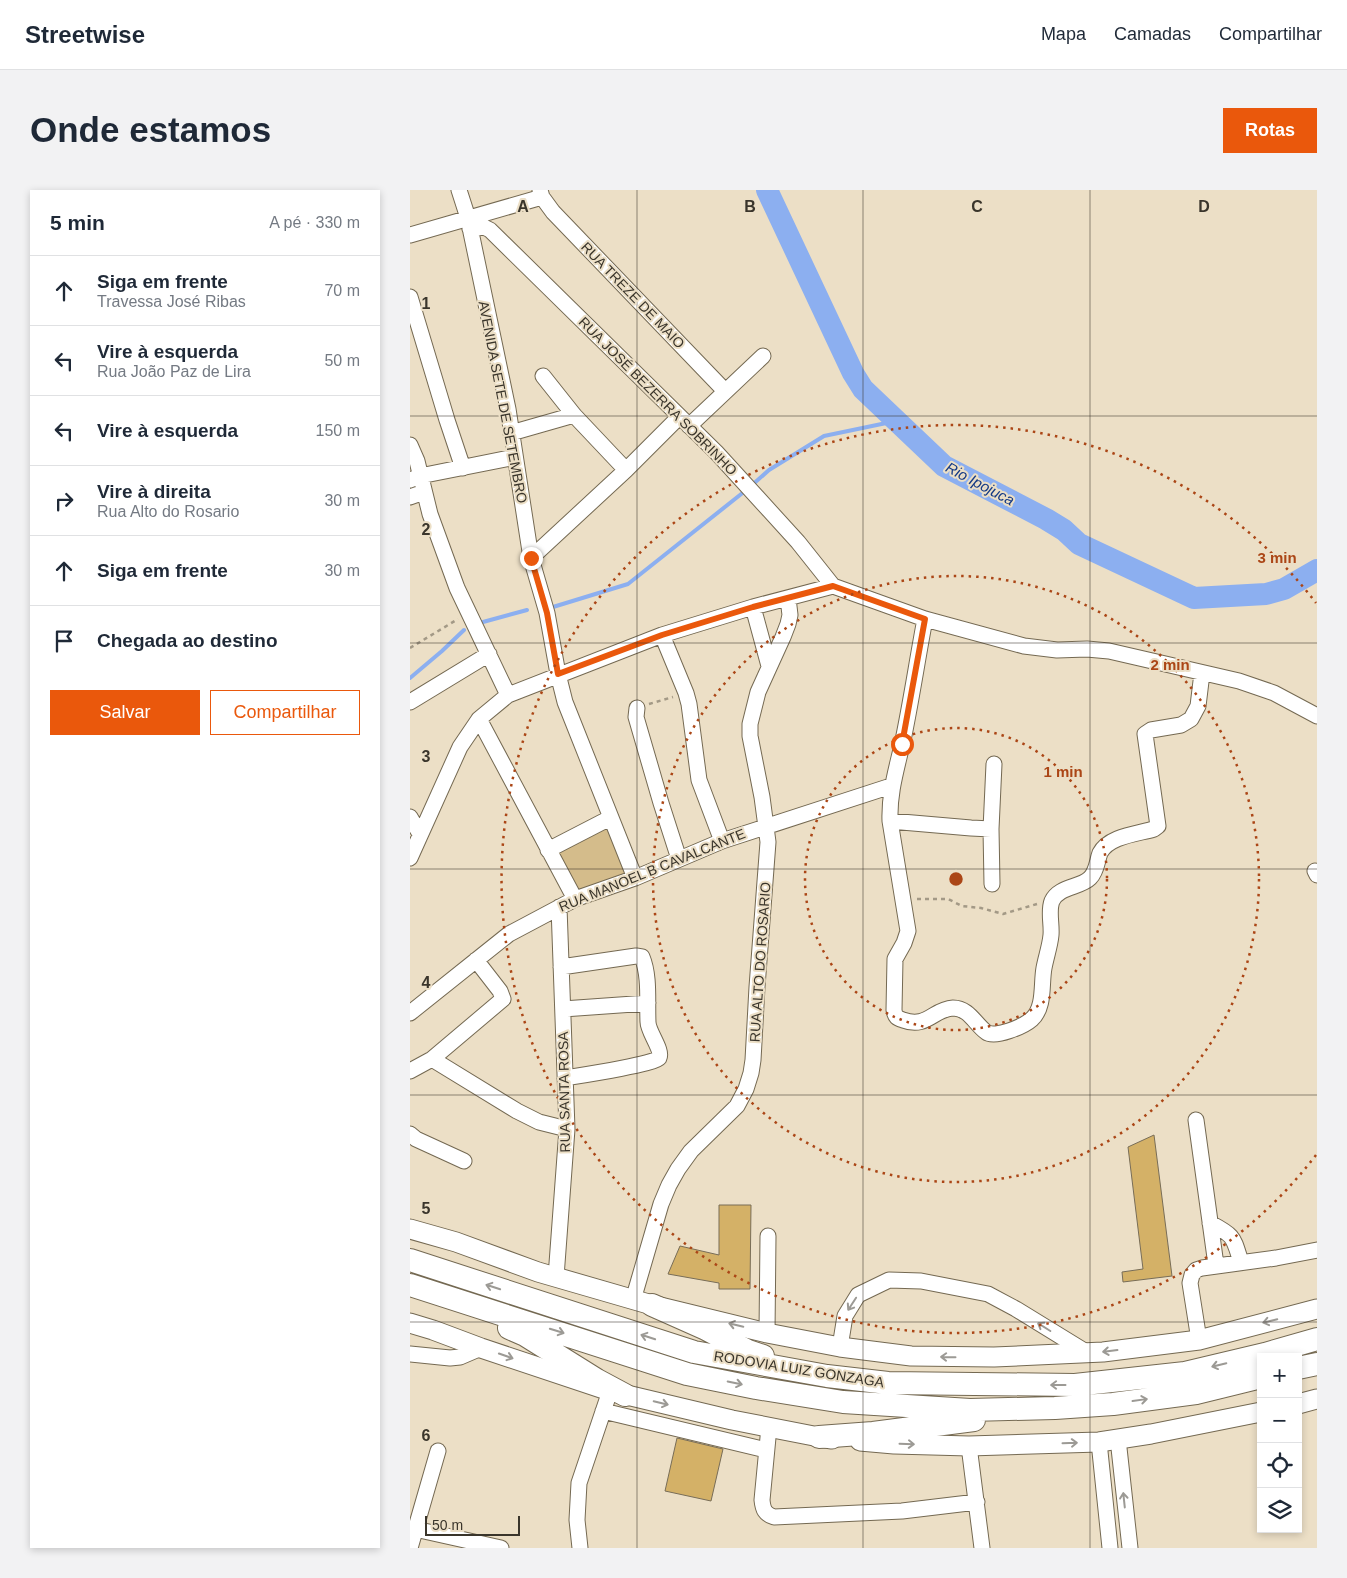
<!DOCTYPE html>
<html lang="pt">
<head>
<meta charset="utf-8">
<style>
	:root { --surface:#fff; --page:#f2f2f3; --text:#1f2937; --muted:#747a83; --line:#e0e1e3; --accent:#ea580c }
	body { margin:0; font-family:Arial,sans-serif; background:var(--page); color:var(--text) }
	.controls { position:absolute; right:15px; bottom:15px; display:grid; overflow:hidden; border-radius:0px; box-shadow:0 2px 8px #0003 }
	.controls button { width:45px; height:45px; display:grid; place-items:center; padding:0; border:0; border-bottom:1px solid var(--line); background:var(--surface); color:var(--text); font:25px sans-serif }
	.scale { position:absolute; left:15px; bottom:12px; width:95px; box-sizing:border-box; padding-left:5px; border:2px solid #3a352b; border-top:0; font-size:14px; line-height:18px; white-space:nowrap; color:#3a352b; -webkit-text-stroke:4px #ecdfc6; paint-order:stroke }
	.stop { position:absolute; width:15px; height:15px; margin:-11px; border:4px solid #ea580c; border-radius:50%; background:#fff }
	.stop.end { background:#ea580c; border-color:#fff; box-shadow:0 1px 5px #0008 }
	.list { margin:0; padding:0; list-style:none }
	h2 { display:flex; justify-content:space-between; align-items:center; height:65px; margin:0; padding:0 20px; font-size:21px }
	h2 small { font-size:16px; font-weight:400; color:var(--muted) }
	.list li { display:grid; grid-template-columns:32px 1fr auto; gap:15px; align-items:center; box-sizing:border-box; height:70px; padding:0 20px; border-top:1px solid var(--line) }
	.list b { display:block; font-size:19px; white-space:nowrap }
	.list p { margin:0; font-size:16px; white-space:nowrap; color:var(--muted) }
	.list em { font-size:16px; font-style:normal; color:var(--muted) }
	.actions { display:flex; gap:10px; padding:15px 20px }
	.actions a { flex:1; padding:11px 0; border:1px solid var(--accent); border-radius:0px; text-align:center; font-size:18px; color:var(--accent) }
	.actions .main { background:var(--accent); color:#fff }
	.icon { flex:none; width:28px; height:28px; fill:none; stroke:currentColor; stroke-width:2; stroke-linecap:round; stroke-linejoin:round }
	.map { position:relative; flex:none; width:907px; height:1358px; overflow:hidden; border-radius:0px }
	header { display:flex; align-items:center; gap:30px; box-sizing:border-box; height:70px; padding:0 25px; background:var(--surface); border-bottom:1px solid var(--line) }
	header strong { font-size:24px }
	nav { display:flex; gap:28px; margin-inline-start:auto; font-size:18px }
	.intro { display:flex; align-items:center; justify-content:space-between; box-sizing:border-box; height:120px; padding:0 30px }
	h1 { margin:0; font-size:35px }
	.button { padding:12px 22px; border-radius:0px; background:var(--accent); color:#fff; font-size:18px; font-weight:700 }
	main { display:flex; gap:30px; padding:0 30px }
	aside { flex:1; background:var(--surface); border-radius:0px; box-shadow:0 2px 8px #0003 }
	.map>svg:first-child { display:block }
	.green { fill:#d4bc8b }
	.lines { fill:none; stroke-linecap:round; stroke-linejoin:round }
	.stream { stroke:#8caff0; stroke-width:4 }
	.river { stroke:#8caff0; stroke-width:22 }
	.building { fill:#d4b167; stroke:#786d57 }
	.minor-casing { stroke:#746952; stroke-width:17 }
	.major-casing { stroke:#746952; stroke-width:21 }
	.highway-casing { stroke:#746952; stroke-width:24 }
	.path { stroke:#a39986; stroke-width:2.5; stroke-dasharray:4 4; stroke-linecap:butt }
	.minor { stroke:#fff; stroke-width:15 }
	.major { stroke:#fff; stroke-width:19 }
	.highway { stroke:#fff; stroke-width:22 }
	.oneway { stroke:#9c9a95 }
	.route { stroke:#ea580c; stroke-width:6 }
	.grid { fill:none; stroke:#3a352b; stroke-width:1; stroke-opacity:0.55 }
	.ring { fill:none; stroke:#ab4616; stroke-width:2.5; stroke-dasharray:2.5 5 }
	.labels { text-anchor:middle; stroke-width:4; stroke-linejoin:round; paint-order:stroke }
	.street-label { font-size:14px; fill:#3a352b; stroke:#ecdfc6 }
	.water-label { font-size:15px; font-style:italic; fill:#153a85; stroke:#ecdfc6 }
	.grid-label { font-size:16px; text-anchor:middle; font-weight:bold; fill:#3a352b; stroke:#ecdfc6; stroke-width:4; stroke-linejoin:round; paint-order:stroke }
	.centre { fill:#ab4616; stroke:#ecdfc6; stroke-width:2.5 }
	.ring-label { font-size:15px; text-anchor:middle; font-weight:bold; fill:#ab4616; stroke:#ecdfc6; stroke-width:4; stroke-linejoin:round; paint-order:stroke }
</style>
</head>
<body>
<header>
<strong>Streetwise</strong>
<nav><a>Mapa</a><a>Camadas</a><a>Compartilhar</a></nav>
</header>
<div class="intro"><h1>Onde estamos</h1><a class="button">Rotas</a></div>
<main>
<aside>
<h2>5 min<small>A pé · 330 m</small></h2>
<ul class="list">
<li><svg class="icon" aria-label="ahead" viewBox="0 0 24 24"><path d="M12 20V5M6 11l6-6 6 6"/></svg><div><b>Siga em frente</b><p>Travessa José Ribas</p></div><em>70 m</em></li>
<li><svg class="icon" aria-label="left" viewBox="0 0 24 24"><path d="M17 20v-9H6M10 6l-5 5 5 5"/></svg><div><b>Vire à esquerda</b><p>Rua João Paz de Lira</p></div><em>50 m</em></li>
<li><svg class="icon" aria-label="left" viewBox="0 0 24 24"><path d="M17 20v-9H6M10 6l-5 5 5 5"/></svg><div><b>Vire à esquerda</b></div><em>150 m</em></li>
<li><svg class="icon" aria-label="right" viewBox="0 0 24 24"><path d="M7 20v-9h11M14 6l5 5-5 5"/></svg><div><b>Vire à direita</b><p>Rua Alto do Rosario</p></div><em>30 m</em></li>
<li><svg class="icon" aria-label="ahead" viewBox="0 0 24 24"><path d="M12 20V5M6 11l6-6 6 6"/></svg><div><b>Siga em frente</b></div><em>30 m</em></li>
<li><svg class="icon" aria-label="arrive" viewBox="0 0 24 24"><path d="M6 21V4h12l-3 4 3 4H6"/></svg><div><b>Chegada ao destino</b></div></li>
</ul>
<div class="actions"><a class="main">Salvar</a><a>Compartilhar</a></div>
</aside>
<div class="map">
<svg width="907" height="1358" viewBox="0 0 907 1358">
	<rect width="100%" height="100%" fill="#ecdfc6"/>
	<path class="green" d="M200 633 221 686 167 706 144 663Z"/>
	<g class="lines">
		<path class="stream" d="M341 296 359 280 414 246 486 231
			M143 417 218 394 335 301
			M73 432 117 420
			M0 488 32 461 54 440"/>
		<path class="river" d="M357 0 443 183 453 199 534 276 636 329 654 340 669 354 784 408 856 404 874 399 907 380"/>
	</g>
	<path class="building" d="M744 945 762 1086 713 1092 712 1082 733 1079 718 957Z
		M309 1015H341L340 1099H309V1093L258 1084 270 1056 309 1065Z
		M267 1248 313 1259 301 1311 255 1301Z"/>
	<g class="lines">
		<g class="minor-casing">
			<path id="minor" d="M49 0 58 28 98 219 121 368 137 423 148 484 155 512 225 688
				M130 0 132 7 143 22 315 201
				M60 39 74 37 80 40 306 262 388 352 423 396
				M0 45 132 7
				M0 107 37 230 53 278
				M133 186 164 225 216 280
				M279 236 353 166
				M101 243 164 225
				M0 255 7 271 20 324 47 398 98 505
				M0 290 10 286 105 267
				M0 307 14 302
				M121 368 216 280 269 227
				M423 396 515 429 614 456 647 460 677 459 699 461 829 491 864 503 907 526
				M343 417 359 476
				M515 429C507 471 501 513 492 555 486 581 479 604 480 631L498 741 494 753 485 769 484 820C485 827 487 828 493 830 517 839 523 819 543 818 559 818 565 834 576 842 585 849 614 836 622 829 635 817 631 794 634 778 636 767 640 756 641 745 642 734 638 721 642 711 649 696 670 698 680 688 687 681 687 671 690 663 699 646 727 644 744 639L748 636 735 544 741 540 771 535 781 529 788 516 792 483
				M252 445 276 503 279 514 289 590 312 651
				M0 512 79 464
				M227 518 226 527 251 613 269 669
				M69 529 165 709
				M0 627 10 644
				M480 631 561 638 581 639
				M138 660 200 628
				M0 668 50 557 69 529 98 505 252 445 343 417 423 396
				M905 681 907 685
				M582 694 581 639 584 574
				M151 777 226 766 232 767C240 786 237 812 238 832 238 842 253 860 249 868 245 874 167 886 155 888
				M153 819 238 813
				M0 823 99 744 165 709 225 688 312 651 481 596
				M22 869 107 921 129 932 157 939
				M0 881 22 869 93 809 90 801 66 770
				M786 930 806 1075
				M0 944 6 949 54 971
				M800 1033C825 1046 823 1047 831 1072
				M146 1087 157 939 149 717
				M223 1110 251 1014 259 995 268 979 281 961 327 916 336 899 341 883 343 870 347 797 358 652 352 607 340 546V534L348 502 373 447 378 434 380 425 378 408
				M357 1143 358 1046
				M789 1150 780 1093 782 1085 786 1080 792 1078 866 1068 907 1060
				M430 1157 435 1126 448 1105 479 1090 511 1091 578 1104 606 1119 676 1162
				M0 1164 40 1168 50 1167 71 1158
				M193 1221 356 1260
				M359 1237 352 1310C353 1320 355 1324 364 1327L492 1321 567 1312
				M708 1249 720 1358
				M689 1252 700 1358
				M559 1256 572 1358
				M5 1339 91 1358
				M0 1358 28 1261
				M170 1358 167 1330 169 1293 200 1201"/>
		</g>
		<g class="major-casing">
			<path id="major" d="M0 1039 46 1052 128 1082 242 1115 357 1143 430 1157 501 1166 584 1167 693 1162 789 1150 907 1119
				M0 1133 23 1140 71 1158 200 1201 322 1230 409 1247 422 1249
				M888 1214 907 1209
				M450 1251 484 1254 559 1256 689 1252 741 1244 851 1222"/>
		</g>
		<g class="highway-casing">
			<path id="highway" d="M0 1070 284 1162 417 1186 478 1193 665 1195 775 1183 855 1164 907 1149
				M0 1095 277 1184 346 1198 433 1212 560 1220 645 1218 703 1214 786 1203 851 1187
				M242 1115 296 1139 338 1161 353 1166
				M99 1138 115 1145 187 1190 215 1205
				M888 1178 907 1174
				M409 1247 463 1243 564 1230"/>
		</g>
		<path class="path" d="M0 458 48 429
			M239 514 263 507
			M507 709H538L552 716 571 718 593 724 627 714"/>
		<use href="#minor" class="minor"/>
		<use href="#major" class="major"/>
		<use href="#highway" class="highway"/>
	</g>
	<defs><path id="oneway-shaft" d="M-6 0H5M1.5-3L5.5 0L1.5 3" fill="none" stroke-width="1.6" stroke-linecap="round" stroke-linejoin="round" transform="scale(1.25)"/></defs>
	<g class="oneway">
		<use href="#oneway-shaft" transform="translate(83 1097) rotate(-162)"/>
		<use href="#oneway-shaft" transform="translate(442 1114) rotate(123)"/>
		<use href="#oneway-shaft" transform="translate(860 1131) rotate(166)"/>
		<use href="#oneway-shaft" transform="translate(326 1135) rotate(-167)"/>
		<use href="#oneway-shaft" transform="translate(634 1137) rotate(-148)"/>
		<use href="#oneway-shaft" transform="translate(147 1141) rotate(17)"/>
		<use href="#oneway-shaft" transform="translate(238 1147) rotate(-162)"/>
		<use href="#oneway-shaft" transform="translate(700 1161) rotate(173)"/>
		<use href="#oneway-shaft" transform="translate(96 1166) rotate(19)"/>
		<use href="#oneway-shaft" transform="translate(538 1167) rotate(-179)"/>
		<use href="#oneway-shaft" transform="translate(809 1175) rotate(167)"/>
		<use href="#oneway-shaft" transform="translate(325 1193) rotate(12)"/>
		<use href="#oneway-shaft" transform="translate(648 1195) rotate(180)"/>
		<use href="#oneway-shaft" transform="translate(730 1210) rotate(-8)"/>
		<use href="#oneway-shaft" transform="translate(251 1213) rotate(13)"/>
		<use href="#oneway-shaft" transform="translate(660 1253) rotate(-2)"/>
		<use href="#oneway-shaft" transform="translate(497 1254) rotate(2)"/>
		<use href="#oneway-shaft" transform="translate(714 1310) rotate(-96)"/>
	</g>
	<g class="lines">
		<path class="route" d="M121 368 137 423 148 484 252 445 343 417 423 396 515 429 492 554"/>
	</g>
	<path class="grid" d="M227 0V1358M453 0V1358M680 0V1358M0 226H907M0 453H907M0 679H907M0 905H907M0 1132H907"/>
	<g class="ring">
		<circle cx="546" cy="689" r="151"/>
		<circle cx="546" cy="689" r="303"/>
		<path d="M906 965A454 454 0 1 1 906 413"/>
	</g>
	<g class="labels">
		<g class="street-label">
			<text transform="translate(223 105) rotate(46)" y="5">RUA TREZE DE MAIO</text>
			<text transform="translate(248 206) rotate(45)" y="5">RUA JOSÉ BEZERRA SOBRINHO</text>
			<text transform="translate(93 212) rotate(79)" y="5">AVENIDA SETE DE SETEMBRO</text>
			<text transform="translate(242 680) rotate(-22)" y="5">RUA MANOEL B CAVALCANTE</text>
			<text transform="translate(350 772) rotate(-86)" y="5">RUA ALTO DO ROSARIO</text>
			<text transform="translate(154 902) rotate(-91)" y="5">RUA SANTA ROSA</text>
			<text transform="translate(389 1179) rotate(9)" y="5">RODOVIA LUIZ GONZAGA</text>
		</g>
		<g class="water-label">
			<text transform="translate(570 294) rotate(28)" y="5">Rio Ipojuca</text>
		</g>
	</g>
	<g class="grid-label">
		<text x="113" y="22">A</text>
		<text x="340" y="22">B</text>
		<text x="567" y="22">C</text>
		<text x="794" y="22">D</text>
		<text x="16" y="119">1</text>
		<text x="16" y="345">2</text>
		<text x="16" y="572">3</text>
		<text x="16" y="798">4</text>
		<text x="16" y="1024">5</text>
		<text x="16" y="1251">6</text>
	</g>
	<circle cx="546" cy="689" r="8" class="centre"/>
	<g class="ring-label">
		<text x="867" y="373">3 min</text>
		<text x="760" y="480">2 min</text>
		<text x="653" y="587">1 min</text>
	</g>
</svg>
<div class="controls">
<button>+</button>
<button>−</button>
<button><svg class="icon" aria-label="locate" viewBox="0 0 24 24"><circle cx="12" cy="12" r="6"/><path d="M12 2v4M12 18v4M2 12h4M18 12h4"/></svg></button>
<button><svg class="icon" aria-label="layers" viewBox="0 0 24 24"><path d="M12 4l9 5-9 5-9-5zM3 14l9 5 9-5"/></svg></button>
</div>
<div class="scale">50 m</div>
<div class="stop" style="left:492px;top:554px"></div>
<div class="stop end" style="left:121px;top:368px"></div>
</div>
</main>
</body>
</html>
